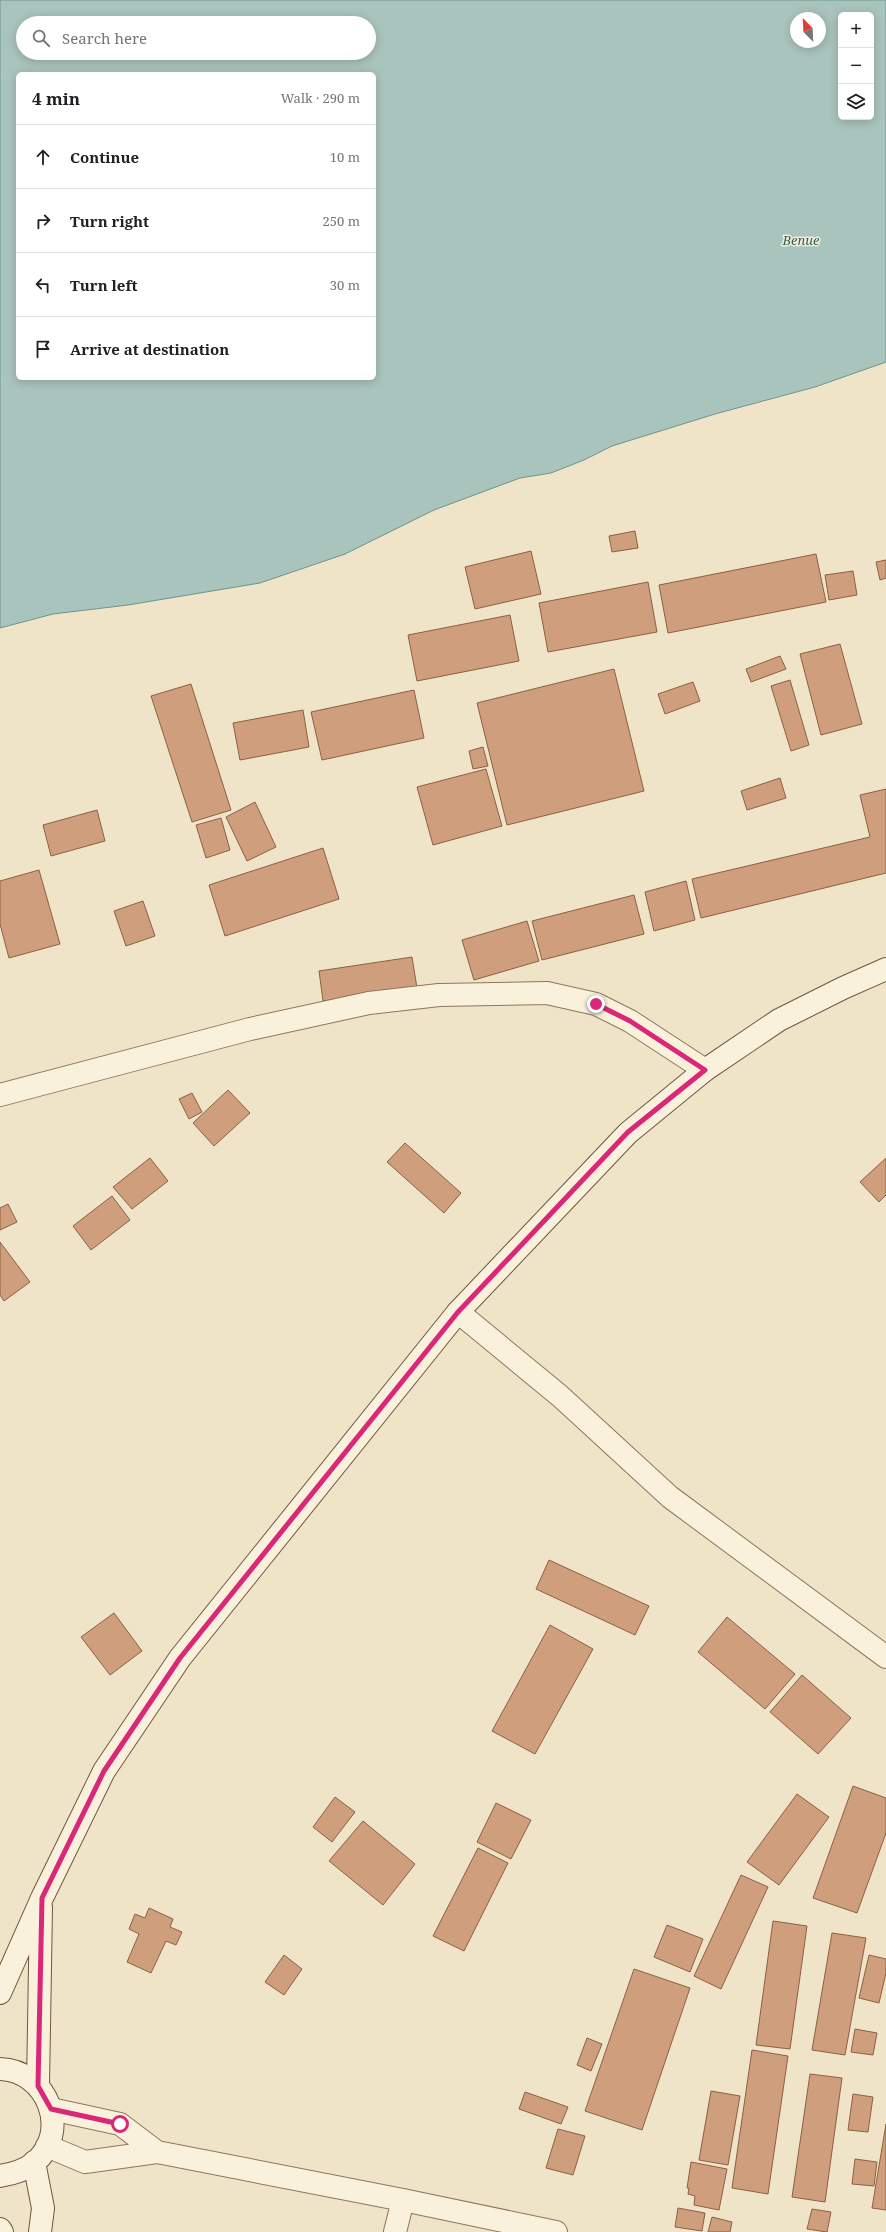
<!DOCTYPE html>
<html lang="en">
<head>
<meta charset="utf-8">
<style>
	:root { --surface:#fff; --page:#f2f2f2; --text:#202124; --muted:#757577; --line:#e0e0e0 }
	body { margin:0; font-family:"Noto Serif",serif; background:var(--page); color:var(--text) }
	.controls { position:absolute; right:12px; top:12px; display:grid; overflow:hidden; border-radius:6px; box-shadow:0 2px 10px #0003 }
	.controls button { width:36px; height:36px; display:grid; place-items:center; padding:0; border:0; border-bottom:1px solid var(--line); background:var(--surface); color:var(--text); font:20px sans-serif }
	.compass { position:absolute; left:790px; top:12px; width:36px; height:36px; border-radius:50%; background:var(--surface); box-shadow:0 2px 10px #0003; rotate:336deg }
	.stop { position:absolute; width:12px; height:12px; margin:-9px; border:3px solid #db2777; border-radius:50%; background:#fff }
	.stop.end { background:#db2777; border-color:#fff; box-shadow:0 1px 4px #0008 }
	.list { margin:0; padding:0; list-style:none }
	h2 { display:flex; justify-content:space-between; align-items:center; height:52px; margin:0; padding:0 16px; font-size:17px }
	h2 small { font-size:13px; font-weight:400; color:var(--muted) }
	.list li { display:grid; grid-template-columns:26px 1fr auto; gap:12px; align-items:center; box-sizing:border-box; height:64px; padding:0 16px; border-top:1px solid var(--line) }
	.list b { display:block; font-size:15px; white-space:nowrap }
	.list em { font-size:13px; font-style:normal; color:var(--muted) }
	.icon { flex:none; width:22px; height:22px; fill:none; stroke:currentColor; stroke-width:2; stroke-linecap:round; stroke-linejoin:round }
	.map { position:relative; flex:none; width:886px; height:2232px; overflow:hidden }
	.search { position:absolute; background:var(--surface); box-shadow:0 2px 10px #0003; left:16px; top:16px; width:360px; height:44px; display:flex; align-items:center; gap:10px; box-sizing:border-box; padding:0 14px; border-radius:22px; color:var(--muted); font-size:15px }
	.panel { position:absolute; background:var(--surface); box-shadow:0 2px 10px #0003; left:16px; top:72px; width:360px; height:308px; border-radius:6px }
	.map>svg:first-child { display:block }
	.water { fill:#a9c4bc; stroke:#6f938a; fill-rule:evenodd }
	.building { fill:#cf9f7d; stroke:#8d5f41 }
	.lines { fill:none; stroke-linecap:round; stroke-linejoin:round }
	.minor-casing { stroke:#8d765c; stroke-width:24 }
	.secondary-casing { stroke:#6f573f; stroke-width:24 }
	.minor { stroke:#faf1dc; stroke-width:22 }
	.secondary { stroke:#faf1dc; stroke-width:22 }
	.route { stroke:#db2777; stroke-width:5 }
	.labels { text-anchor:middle; stroke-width:3; stroke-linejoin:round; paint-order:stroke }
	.water-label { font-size:13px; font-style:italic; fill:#2f5d5a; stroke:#f7eed8 }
</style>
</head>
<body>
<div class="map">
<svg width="886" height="2232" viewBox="0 0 886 2232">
	<rect width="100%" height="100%" fill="#f0e4c8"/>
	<path class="water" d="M0 0H886V362L815 387 715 414 612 446 584 460 551 473 520 478 434 510 345 554 260 583 128 605 53 614 0 628ZM841 15H871V117H841ZM796 18H820V42H796ZM23 23H369V53H23ZM18 74H374V378H18Z"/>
	<path class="building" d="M635 531 638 548 612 552 609 536Z
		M531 551 541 594 475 609 465 567Z
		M816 554 826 602 668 633 659 585Z
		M886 560V578L880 580 876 562Z
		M853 571 857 595 829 600 825 575Z
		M648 582 657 632 548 652 539 603Z
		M510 615 519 661 417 681 408 635Z
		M840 644 862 724 821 735 800 654Z
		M780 656 786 669 751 682 746 669Z
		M614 669 644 791 507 825 477 703Z
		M790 680 809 745 791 751 771 686Z
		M693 682 700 701 665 714 658 694Z
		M191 684 231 810 192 822 151 696Z
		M414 690 424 738 322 760 311 712Z
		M303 710 309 747 240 760 233 723Z
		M483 747 488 766 473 769 469 751Z
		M486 769 502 826 433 845 417 787Z
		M780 778 786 798 747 810 741 791Z
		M886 789V873L701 918 692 879 870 837 860 795Z
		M255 802 276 847 247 861 226 817Z
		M97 810 105 841 51 856 43 825Z
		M221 818 230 850 206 858 196 825Z
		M323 848 339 899 225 936 209 885Z
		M39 870 60 944 9 958 0 924V881Z
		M686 881 695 920 654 931 645 892Z
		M634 895 644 934 542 960 532 921Z
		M143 901 155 936 126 946 114 911Z
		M527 921 539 961 474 980 462 940Z
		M412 957 417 988 323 1001 319 971Z
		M228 1090 250 1113 214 1146 193 1123Z
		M192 1093 202 1112 189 1119 179 1099Z
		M405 1143 461 1193 444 1213 387 1162Z
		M150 1158 168 1181 132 1209 113 1187Z
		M886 1158V1195L879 1202 860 1182Z
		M112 1196 130 1220 91 1250 73 1226Z
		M8 1204 17 1222 0 1230V1208Z
		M0 1242 30 1282 4 1301 0 1295Z
		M549 1560 649 1606 635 1635 536 1589Z
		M114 1613 142 1651 110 1675 81 1637Z
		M727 1617 795 1674 765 1709 698 1652Z
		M550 1625 593 1649 535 1754 492 1731Z
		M802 1675 851 1718 818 1754 770 1712Z
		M853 1786 886 1798V1833L857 1913 813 1898Z
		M797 1794 829 1817 779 1885 747 1862Z
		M335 1797 355 1812 332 1842 313 1827Z
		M496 1803 531 1820 511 1859 477 1842Z
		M363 1821 415 1864 383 1905 329 1861Z
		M478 1848 508 1863 464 1951 433 1936Z
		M741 1875 768 1887 721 1989 694 1976Z
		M149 1908 173 1919 170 1927 182 1932 176 1945 166 1941 151 1973 127 1962 139 1934 129 1929 135 1914 145 1918Z
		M773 1921 807 1926 790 2049 756 2045Z
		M667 1925 703 1939 690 1972 654 1957Z
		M832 1933 866 1938 845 2055 812 2050Z
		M284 1955 302 1969 284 1995 265 1982Z
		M869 1955 886 1959V1973L879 2003 859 1998Z
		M634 1969 690 1988 642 2130 585 2111Z
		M855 2029 877 2033 873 2055 851 2052Z
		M587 2038 602 2044 591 2071 577 2065Z
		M752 2050 788 2056 768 2194 732 2188Z
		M810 2074 842 2078 825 2202 792 2197Z
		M711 2091 740 2096 728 2165 699 2160Z
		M525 2092 568 2107 561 2124 519 2109Z
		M853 2094 873 2097 868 2132 848 2130Z
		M886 2124V2210L872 2208Z
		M558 2129 585 2136 573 2175 546 2168Z
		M855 2159 877 2162 874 2186 852 2184Z
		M691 2162 727 2169 719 2210 694 2205 695 2196 688 2194 689 2188H687Z
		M678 2208 705 2213 702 2231 675 2227Z
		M812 2209 831 2212 827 2232 807 2229Z
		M712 2217 732 2222 730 2232H708Z"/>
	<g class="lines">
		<g class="minor-casing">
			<path id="minor" d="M0 1095 250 1029 369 1003 439 995 547 993 596 1004 630 1021 705 1070
				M458 1312 560 1396 670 1497 886 1657
				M51 2109 120 2124 157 2152
				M47 2146 85 2162 157 2152 403 2200 556 2232
				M395 2232 403 2200"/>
		</g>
		<g class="secondary-casing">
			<path id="secondary" d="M0 1993 42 1898 104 1771 180 1658 458 1312 628 1133 705 1070 779 1020 843 988 886 969
				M0 2069C47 2070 72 2132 34 2163 24 2171 12 2174 0 2176
				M38 2086 41 1907
				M34 2162 43 2208 40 2232
				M0 2229 2 2232"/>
		</g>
		<use href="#minor" class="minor"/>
		<use href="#secondary" class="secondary"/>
	</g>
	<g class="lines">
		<path class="route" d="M120 2124 51 2109 38 2086 42 1898 104 1771 180 1658 458 1312 628 1132 705 1070 630 1021 596 1004"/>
	</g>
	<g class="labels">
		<g class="water-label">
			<text x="801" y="245">Benue</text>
		</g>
	</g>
</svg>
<div class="controls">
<button>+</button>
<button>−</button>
<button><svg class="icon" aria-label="layers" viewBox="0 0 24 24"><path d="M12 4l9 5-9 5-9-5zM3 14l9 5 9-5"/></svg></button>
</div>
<svg class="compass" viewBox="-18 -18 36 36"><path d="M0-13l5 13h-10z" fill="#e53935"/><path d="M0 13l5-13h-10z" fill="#757577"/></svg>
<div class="stop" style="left:120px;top:2124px"></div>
<div class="stop end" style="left:596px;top:1004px"></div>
<div class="search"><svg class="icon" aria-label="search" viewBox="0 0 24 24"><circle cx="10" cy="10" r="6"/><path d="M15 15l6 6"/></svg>Search here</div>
<section class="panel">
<h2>4 min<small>Walk · 290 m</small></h2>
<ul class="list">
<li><svg class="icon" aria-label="ahead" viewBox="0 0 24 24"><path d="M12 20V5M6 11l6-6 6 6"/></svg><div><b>Continue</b></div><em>10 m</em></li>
<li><svg class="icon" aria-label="right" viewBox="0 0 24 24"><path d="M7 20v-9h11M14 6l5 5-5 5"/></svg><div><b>Turn right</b></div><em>250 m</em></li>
<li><svg class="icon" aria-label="left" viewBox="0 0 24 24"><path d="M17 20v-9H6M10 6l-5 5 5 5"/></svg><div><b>Turn left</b></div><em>30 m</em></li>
<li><svg class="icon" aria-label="arrive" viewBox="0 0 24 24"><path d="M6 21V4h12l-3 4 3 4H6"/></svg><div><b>Arrive at destination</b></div></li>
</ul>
</section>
</div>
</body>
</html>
